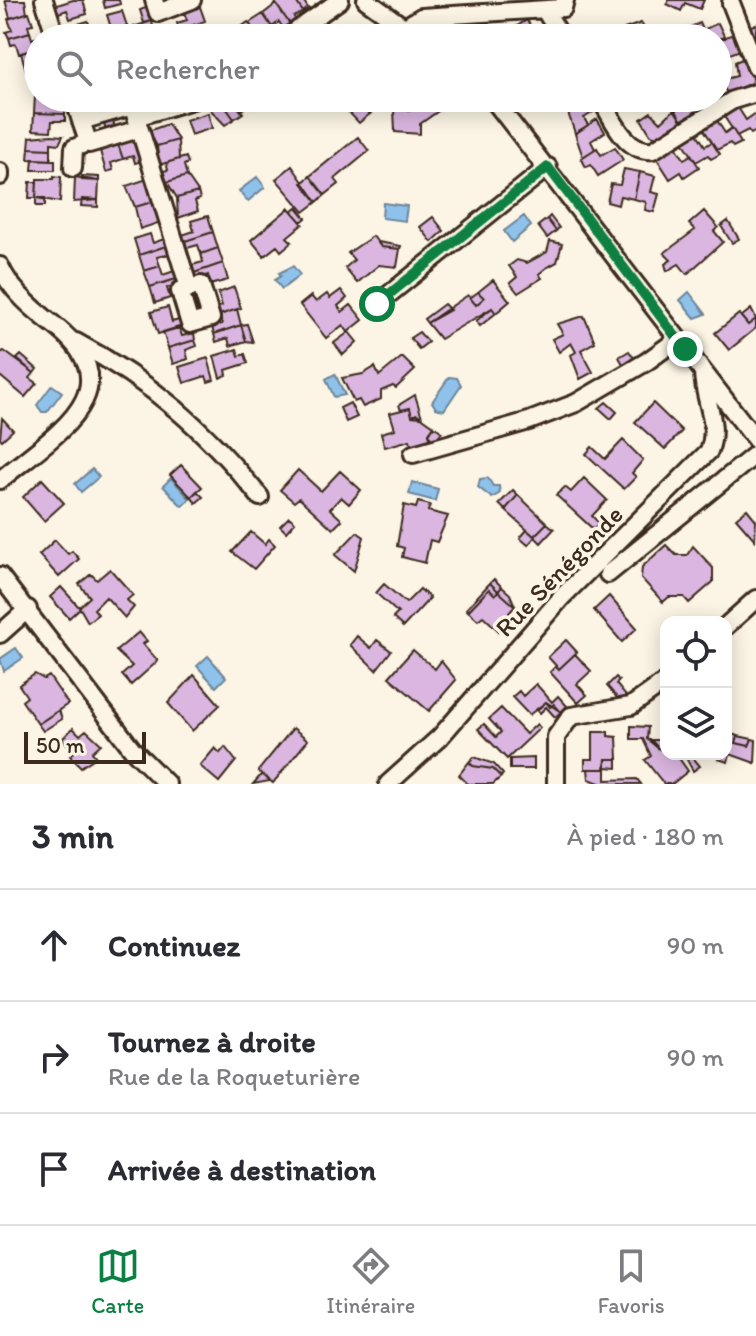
<!DOCTYPE html>
<html lang="fr">
<head>
<meta charset="utf-8">
<style>
	:root { --surface:#fff; --page:#f7f7f7; --text:#2b2b33; --muted:#7c7c81; --line:#e1e1e2; --accent:#0b8043 }
	body { margin:0; font-family:Itim,sans-serif; background:var(--page); color:var(--text) }
	.controls { position:absolute; right:24px; bottom:24px; display:grid; overflow:hidden; border-radius:16px; box-shadow:0 4px 20px #0003 }
	.controls button { width:72px; height:72px; display:grid; place-items:center; padding:0; border:0; border-bottom:2px solid var(--line); background:var(--surface); color:var(--text); font:40px sans-serif }
	.scale { position:absolute; left:24px; bottom:20px; width:122px; box-sizing:border-box; padding-left:8px; border:4px solid #3b2a1e; border-top:0; font-size:22px; line-height:28px; white-space:nowrap; color:#3b2a1e; -webkit-text-stroke:6px #fcf5e5; paint-order:stroke }
	.stop { position:absolute; width:24px; height:24px; margin:-18px; border:6px solid #0b8043; border-radius:50%; background:#fff }
	.stop.end { background:#0b8043; border-color:#fff; box-shadow:0 2px 8px #0008 }
	.list { margin:0; padding:0; list-style:none }
	h2 { display:flex; justify-content:space-between; align-items:center; height:104px; margin:0; padding:0 32px; font-size:34px }
	h2 small { font-size:26px; font-weight:400; color:var(--muted) }
	.list li { display:grid; grid-template-columns:52px 1fr auto; gap:24px; align-items:center; box-sizing:border-box; height:112px; padding:0 32px; border-top:2px solid var(--line) }
	.list b { display:block; font-size:30px; white-space:nowrap }
	.list p { margin:0; font-size:26px; white-space:nowrap; color:var(--muted) }
	.list em { font-size:26px; font-style:normal; color:var(--muted) }
	.icon { flex:none; width:44px; height:44px; fill:none; stroke:currentColor; stroke-width:2; stroke-linecap:round; stroke-linejoin:round }
	.map { position:relative; flex:none; width:756px; height:784px; overflow:hidden }
	.search { position:absolute; background:var(--surface); box-shadow:0 4px 20px #0003; left:24px; right:24px; top:24px; height:88px; display:flex; align-items:center; gap:20px; box-sizing:border-box; padding:0 28px; border-radius:44px; color:var(--muted); font-size:30px }
	.sheet { height:440px; background:var(--surface) }
	nav { display:flex; justify-content:space-around; align-items:center; box-sizing:border-box; height:112px; border-top:2px solid var(--line); background:var(--surface); font-size:22px; color:var(--muted) }
	nav a { display:grid; justify-items:center; gap:4px }
	nav .on { color:var(--accent) }
	.map>svg:first-child { display:block }
	.water { fill:#8fc2eb; stroke:#6d8599; stroke-width:2 }
	.building { fill:#dab6e0; stroke:#3b2a1e; stroke-width:2 }
	.lines { fill:none; stroke-linecap:round; stroke-linejoin:round }
	.minor-casing { stroke:#3b2a1e; stroke-width:22 }
	.minor { stroke:#fcf5e5; stroke-width:16 }
	.route { stroke:#0b8043; stroke-width:10 }
	.labels { text-anchor:middle; stroke-width:7; stroke-linejoin:round; paint-order:stroke }
	.street-label { font-size:26px; fill:#3b2a1e; stroke:#fcf5e5 }
</style>
</head>
<body>
<div class="map">
<svg width="756" height="784" viewBox="0 0 756 784">
	<rect width="100%" height="100%" fill="#fcf5e5"/>
	<filter id="ink" filterUnits="userSpaceOnUse"><feTurbulence type="fractalNoise" baseFrequency=".0125" numOctaves="2"/><feDisplacementMap in="SourceGraphic" scale="16" xChannelSelector="R" yChannelSelector="G"/><feConvolveMatrix kernelMatrix="1 2 1 2 8 2 1 2 1" color-interpolation-filters="sRGB"/></filter>
	<g filter="url(#ink)">
		<path class="water" d="M257 177 265 187 248 201 239 191Z
			M383 203 407 206 405 221 382 218Z
			M524 216 531 226 512 242 504 231Z
			M293 266 300 275 282 289 275 280 281 276 279 273Z
			M689 292 706 314 695 318 680 300Z
			M335 374 345 395 334 397 326 379Z
			M449 377 457 378 461 385 444 410 436 408 432 402Z
			M52 385 62 392 47 412H42L37 405Z
			M92 469 99 477 81 492 75 484Z
			M171 478 190 499 182 506 163 486Z
			M488 478 493 486H499L500 493 492 498 478 487 480 479Z
			M412 482 438 489 435 501 409 494Z
			M16 648 23 658 4 671 0 659Z
			M208 656 226 677 216 687 197 666Z"/>
		<path class="building" d="M5 0H25L27 13 10 18Z
			M73 0H83L87 14 70 19 67 10 56 14 54 6Z
			M103 0H119L120 4 105 8Z
			M279 0H295L303 12 294 17 298 23 292 27 275 3Z
			M295 0H303L308 8 303 12Z
			M669 0H704L700 9 685 3 681 11 667 4Z
			M199 4 205 21 179 30 177 23 187 20 183 10Z
			M276 4 292 27 286 32 279 22 272 27 263 14Z
			M148 7 152 21 144 23 140 10Z
			M122 11 127 26 112 31 107 15Z
			M29 12 33 24 28 25 30 32 9 38 6 32 12 30 8 19Z
			M263 14 272 27 263 33 267 38H259L249 23Z
			M527 20 537 38H507L504 34Z
			M88 21 93 37 64 38 74 34 72 26Z
			M152 21 155 38 132 35 130 28Z
			M248 22 249 23 259 38H238L234 32Z
			M641 23 650 37 619 38 624 29Z
			M700 23 703 30 718 23 725 38H689L685 29Z
			M756 24V40H755L749 27Z
			M195 25 199 38H181L179 30Z
			M319 26 324 32 333 26 341 38H320L314 30Z
			M30 32 32 39 38 37V48L19 54 16 44 11 45 9 38Z
			M736 33 743 49 727 55 729 62 718 67V40Z
			M38 48V66L26 70 21 53Z
			M747 57 754 75 751 83 727 94 721 80 737 76 735 62Z
			M35 96 53 98 52 106 65 107V114L34 113Z
			M87 98H111L115 109 91 113Z
			M146 98H168V99L149 105Z
			M228 98H232L243 113 234 119 222 102Z
			M232 98H246L250 104 241 111Z
			M246 98H265L252 107Z
			M349 98H355L370 114 359 123 342 105Z
			M364 98 377 107 370 114 359 103Z
			M418 98H445L437 105 441 109 420 124V134L395 132 394 109 416 110 423 104Z
			M586 98H591L598 109 584 118 588 125 575 133 567 110Z
			M672 98H691L688 100 697 114 683 123 668 100Z
			M213 101 217 105 222 102 234 119 225 125 206 105Z
			M737 106 746 120 756 113V131L751 134 748 130 737 136 723 115Z
			M675 109 683 123 660 138 651 135 641 119 651 112 661 122Z
			M34 113 65 114V121H52L51 131 33 130Z
			M208 113 212 128 191 135 186 120Z
			M597 119 605 132 591 141 595 149 583 157 575 134Z
			M716 119 725 133 732 128 741 143 733 147 730 143 717 150 703 128Z
			M113 121 116 131 107 134 104 124Z
			M168 124 178 140 157 146 148 131Z
			M696 132 705 146 712 142 720 154 711 159 708 155 696 162 682 140Z
			M52 135 63 136 59 144 51 143V149L29 148 30 137Z
			M128 137 129 142 136 140 142 161 135 163 133 156 123 159 117 141Z
			M358 137 369 151 335 179 339 184 325 195 310 176Z
			M178 140 179 159 159 165 157 146Z
			M117 141 123 159 111 163 113 170 106 172 100 151 106 149 105 144Z
			M675 145 684 159 691 155 699 167 684 177 681 172 670 179 656 157Z
			M615 147 623 160 598 176 591 165 586 167 581 158 597 148 601 155Z
			M29 148 51 149V160L28 159Z
			M186 157 188 163 184 165 187 176 167 182 163 171 168 170 166 163Z
			M33 159 55 160V170H32Z
			M292 166 317 202 304 212 276 179Z
			M624 169 640 172 634 199 620 196 618 205 607 202 611 184 620 185Z
			M640 172 655 176 651 192 659 194 654 212 645 210 646 202 634 199Z
			M54 176 61 177 60 202 36 198 37 179H54Z
			M82 176 99 177V181L82 180Z
			M187 176 198 192 177 198 167 182Z
			M310 176 325 195 317 202 302 183Z
			M75 177 99 181 98 200 74 202Z
			M147 179 152 202 135 207 126 186Z
			M30 182H37L36 198H29Z
			M198 192 200 199 195 201 198 211 178 218 177 198Z
			M36 198H45V206H36Z
			M82 199 98 200V207L81 206Z
			M152 202 161 222 140 229 135 207Z
			M297 207 306 218 301 222 292 211Z
			M289 208 303 224 287 237 292 242 281 251 277 246 264 256 251 240Z
			M704 211 718 227 714 231 723 242 687 274 679 264 667 271 665 264 671 260 664 253 695 230 689 224Z
			M208 216 213 232 185 241 182 235 194 231 191 221Z
			M550 216 559 228 556 231 547 219Z
			M433 217 444 231 432 242 420 227Z
			M547 219 556 231 547 238 538 226Z
			M728 221 739 239 732 243 721 226Z
			M213 232 218 248 201 254 198 245 187 248 185 241Z
			M150 234 153 243 164 239 166 246 139 255 134 239Z
			M373 236 381 247 400 249 397 267 379 265 357 283 345 268 354 260 348 253Z
			M550 241 562 244 557 262 546 268 539 274 542 278 518 293 510 283 517 277 509 266 517 260 527 263 547 252Z
			M378 242 401 246 400 249 381 247Z
			M166 246 169 254 157 257 160 266 144 271 139 255Z
			M218 248 223 263 194 273 192 265 203 262 201 254Z
			M223 263 228 280 210 285 208 275 196 279 194 273Z
			M160 266 163 275 174 271 176 279 150 287 144 271Z
			M176 279 178 285 167 288 170 298 155 303 150 287Z
			M493 280 510 301 496 313 492 308 440 339 427 323 468 295 476 305 484 298 478 292Z
			M234 287 241 308 216 316 214 309 222 306 218 293Z
			M341 290 347 298 338 306 342 312 351 305 363 320 348 332 343 325 326 338 300 305 311 296 316 302 327 294 330 298Z
			M478 292 484 298 476 305 470 298Z
			M444 304 450 310 427 323 424 319Z
			M168 307 172 322 179 320 182 327 158 334 151 312Z
			M492 308 496 313 480 326 476 321Z
			M237 309 241 325 214 334 212 327 222 324 220 315Z
			M751 309 756 319 748 325 741 317Z
			M739 314 748 325 756 319V328L729 350 715 333Z
			M584 316 595 342 581 350 593 372 580 379 571 355 576 352 571 343 559 352 552 339 563 334 557 324Z
			M247 324 253 342 246 341 241 325Z
			M241 325 246 341 230 346 228 338 216 342 214 334Z
			M179 327 182 336 194 333 195 340 168 348 163 332Z
			M349 332 357 342 343 355 334 343Z
			M419 332 428 342 419 349 410 338Z
			M195 340 197 346 186 350 188 359 173 364 168 348Z
			M237 349 239 356 245 354 248 363 226 370 227 375 220 378 214 356Z
			M4 351 34 373 30 378 37 383 25 397 0 376V353Z
			M629 351 637 362 626 369 619 357Z
			M21 355 37 369 34 373 17 359Z
			M402 357 415 370 396 388 393 386 381 391V399L363 407 359 400 354 402 342 378 363 374 375 367 379 376Z
			M208 358 214 380 208 382 206 376 184 383 179 367Z
			M415 395 422 417 412 416 410 408 401 410 399 405Z
			M606 402 617 412 611 419 599 408Z
			M350 403 357 417 346 422 340 408Z
			M653 403 682 431 665 449 635 422Z
			M410 408 412 416 417 414 434 426 429 434 432 443 412 449 410 440 385 447 381 433 395 429 390 413Z
			M2 418 13 430 2 440 0 438Z
			M434 426 442 432 432 443 429 433Z
			M623 440 643 460 632 473 636 477 624 489 586 454 592 447 605 459Z
			M181 465 202 487 191 497 170 475Z
			M298 470 321 491 340 471 361 490 349 504 341 497 330 509 342 520 333 529 299 498 294 502 280 490Z
			M584 478 607 500 592 516 599 523 593 529 556 495 565 487 571 492Z
			M42 479 64 503 44 521 23 497Z
			M513 490 518 495 505 510 499 504Z
			M197 491 203 497 196 503 191 497Z
			M518 495 547 523 534 536 505 510Z
			M418 502 430 505 428 511 448 516 437 542 430 540 425 563 402 557 404 548 397 546 404 505 416 508Z
			M747 509 756 520 755 540 736 518Z
			M289 517 295 522 286 532 280 526Z
			M547 523 554 529 541 543 534 536Z
			M527 530 535 537 528 545 520 538Z
			M251 532 265 544 269 539 275 545 254 569 232 552Z
			M357 532 364 537 354 571 335 555Z
			M55 540 68 554 72 551 79 559 59 577 39 555Z
			M666 545 676 555H687L693 546 713 568V582L689 603 684 597H669L663 602 641 578 642 567Z
			M110 569 133 595 127 600 134 607 125 618 106 597 94 609 98 614 88 622 80 608 69 618 50 597 61 587 79 607 90 597 79 584 91 574 97 580Z
			M494 579 502 587 498 591 490 583Z
			M490 583 498 591 495 595 489 589 468 611 466 609Z
			M384 584 406 603 420 589 430 598 403 627 393 618 398 613 376 593Z
			M502 587 510 594 515 606 498 591Z
			M489 589 495 595 498 591 515 606 509 613 512 616 499 631 483 616 478 620 468 611Z
			M609 596 637 628 622 642 594 610Z
			M139 632 147 641 143 644 158 661 131 685 122 675 132 666 116 651Z
			M357 636 371 648 377 640 391 651 376 670 350 645Z
			M566 640 577 652 559 669 548 657Z
			M413 650 435 669 441 661 456 680 429 711 389 677Z
			M575 654 591 671 577 684 587 695 578 703 550 672 556 666 559 669Z
			M35 674 44 679 49 676 68 704 38 724 22 701 27 697 19 685Z
			M194 675 220 705 192 731 168 703Z
			M616 677 619 681 616 684 626 696 620 701 607 686Z
			M536 684 552 702 558 696 567 706 561 712 546 702 529 715 512 697 519 691 523 696Z
			M546 702 550 707 554 704 561 712 555 717 546 707 540 713 537 710Z
			M501 708 526 734 537 724 540 728 507 759 478 729 484 724 496 737 501 732 489 719Z
			M59 710 62 719 43 731 38 724Z
			M631 726 648 727 647 739 659 749 666 744V754H676L688 771 672 784H664L645 760 651 756 643 739H631Z
			M73 728 80 735 86 730 101 744 92 752 96 757 81 767 70 756 75 751 62 739Z
			M293 728 308 740 273 783 258 771Z
			M593 732H608V736L617 737 618 759H606L605 769H585V759H593Z
			M731 734 738 736 736 743 749 746 752 739 756 740 755 763 730 754 728 762 718 759 719 754H726Z
			M738 736 752 739 749 746 736 743Z
			M651 740H665L666 744 659 749Z
			M225 747 236 761 219 782 200 766 215 748 220 753Z
			M684 754H690L700 766 693 771Z
			M474 757 494 764 503 774 501 777 493 769 473 766 469 762Z
			M534 758V769H510V759Z
			M606 759H617V768L606 767Z
			M469 762 473 766 493 769 501 777 493 784H468L459 775Z
			M588 769H606V780L637 779 641 784H602L589 779Z
			M262 774 270 781 253 784Z"/>
		<g class="lines">
			<g class="minor-casing">
				<path id="minor" d="M44 0 56 38
					M154 0 158 13 192 0
					M366 0 419 38
					M731 3 756 67
					M546 12 562 38
					M405 27 421 17 563 8 565 0
					M286 38 340 0
					M74 98 81 121
					M492 98 756 440
					M600 98C613 119 625 153 653 150L733 100 756 93
					M136 117 132 106 81 121 89 144 139 129
					M73 168 74 148 89 142
					M0 172V176
					M0 266C10 290 34 310 54 325 137 390 54 435 0 480
					M201 285 211 318 190 324 180 291Z
					M189 288 136 117 199 98
					M377 304 548 167
					M76 342C152 382 206 430 260 497
					M413 454 529 421 576 403 646 362 678 339
					M608 574 756 454
					M0 576 133 750 167 784
					M726 626 756 599
					M0 634 28 609
					M388 784 440 737 562 597 709 451C720 423 704 402 703 373
					M556 784V737L571 716 631 706 666 681"/>
			</g>
			<use href="#minor" class="minor"/>
		</g>
	</g>
	<g class="lines" filter="url(#ink)">
		<path class="route" d="M377 304 548 167 685 349"/>
	</g>
	<g class="labels">
		<g class="street-label">
			<text transform="translate(559 571) rotate(-46)" y="9">Rue Sénégonde</text>
		</g>
	</g>
</svg>
<div class="controls">
<button><svg class="icon" aria-label="locate" viewBox="0 0 24 24"><circle cx="12" cy="12" r="6"/><path d="M12 2v4M12 18v4M2 12h4M18 12h4"/></svg></button>
<button><svg class="icon" aria-label="layers" viewBox="0 0 24 24"><path d="M12 4l9 5-9 5-9-5zM3 14l9 5 9-5"/></svg></button>
</div>
<div class="scale">50 m</div>
<div class="stop" style="left:377px;top:304px"></div>
<div class="stop end" style="left:685px;top:349px"></div>
<div class="search"><svg class="icon" aria-label="search" viewBox="0 0 24 24"><circle cx="10" cy="10" r="6"/><path d="M15 15l6 6"/></svg>Rechercher</div>
</div>
<section class="sheet">
<h2>3 min<small>À pied · 180 m</small></h2>
<ul class="list">
<li><svg class="icon" aria-label="ahead" viewBox="0 0 24 24"><path d="M12 20V5M6 11l6-6 6 6"/></svg><div><b>Continuez</b></div><em>90 m</em></li>
<li><svg class="icon" aria-label="right" viewBox="0 0 24 24"><path d="M7 20v-9h11M14 6l5 5-5 5"/></svg><div><b>Tournez à droite</b><p>Rue de la Roqueturière</p></div><em>90 m</em></li>
<li><svg class="icon" aria-label="arrive" viewBox="0 0 24 24"><path d="M6 21V4h12l-3 4 3 4H6"/></svg><div><b>Arrivée à destination</b></div></li>
</ul>
</section>
<nav>
<a class="on"><svg class="icon" aria-label="map" viewBox="0 0 24 24"><path d="M3 6l6-2 6 2 6-2v14l-6 2-6-2-6 2zM9 4v14M15 6v14"/></svg>Carte</a>
<a><svg class="icon" aria-label="directions" viewBox="0 0 24 24"><path d="M12 3l9 9-9 9-9-9zM9 14v-3h6M13 9l2 2-2 2"/></svg>Itinéraire</a>
<a><svg class="icon" aria-label="saved" viewBox="0 0 24 24"><path d="M7 4h10v16l-5-4-5 4z"/></svg>Favoris</a>
</nav>
</body>
</html>
